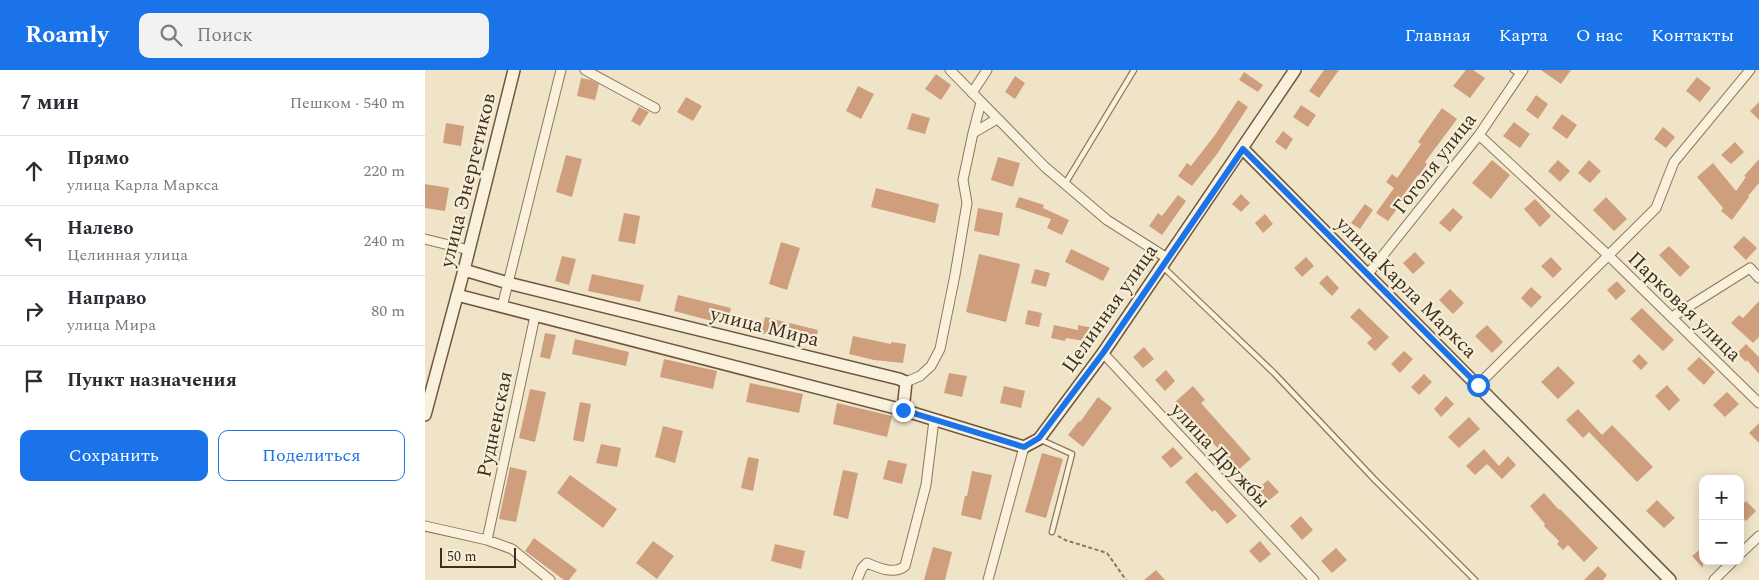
<!DOCTYPE html>
<html lang="ru">
<head>
<meta charset="utf-8">
<style>
	:root { --surface:#fff; --page:#f2f2f3; --text:#2b2b33; --muted:#7c7c81; --line:#e1e1e2; --accent:#1a73e8 }
	body { margin:0; font-family:Spectral,serif; background:var(--page); color:var(--text) }
	.controls { position:absolute; right:15px; bottom:15px; display:grid; overflow:hidden; border-radius:10px; box-shadow:0 2px 12px #0003 }
	.controls button { width:45px; height:45px; display:grid; place-items:center; padding:0; border:0; border-bottom:1px solid var(--line); background:var(--surface); color:var(--text); font:25px sans-serif }
	.scale { position:absolute; left:15px; bottom:12px; width:76px; box-sizing:border-box; padding-left:5px; border:2px solid #3d2e20; border-top:0; font-size:14px; line-height:18px; white-space:nowrap; color:#3d2e20; -webkit-text-stroke:4px #f7eed8; paint-order:stroke }
	.stop { position:absolute; width:15px; height:15px; margin:-11px; border:4px solid #1a73e8; border-radius:50%; background:#fff }
	.stop.end { background:#1a73e8; border-color:#fff; box-shadow:0 1px 5px #0008 }
	.list { margin:0; padding:0; list-style:none }
	h2 { display:flex; justify-content:space-between; align-items:center; height:65px; margin:0; padding:0 20px; font-size:21px }
	h2 small { font-size:16px; font-weight:400; color:var(--muted) }
	.list li { display:grid; grid-template-columns:32px 1fr auto; gap:15px; align-items:center; box-sizing:border-box; height:70px; padding:0 20px; border-top:1px solid var(--line) }
	.list b { display:block; font-size:19px; white-space:nowrap }
	.list p { margin:0; font-size:16px; white-space:nowrap; color:var(--muted) }
	.list em { font-size:16px; font-style:normal; color:var(--muted) }
	.actions { display:flex; gap:10px; padding:15px 20px }
	.actions a { flex:1; padding:11px 0; border:1px solid var(--accent); border-radius:10px; text-align:center; font-size:18px; color:var(--accent) }
	.actions .main { background:var(--accent); color:#fff }
	.icon { flex:none; width:28px; height:28px; fill:none; stroke:currentColor; stroke-width:2; stroke-linecap:round; stroke-linejoin:round }
	.map { position:relative; flex:none; width:1334px; height:510px; overflow:hidden }
	header { display:flex; align-items:center; gap:30px; box-sizing:border-box; height:70px; padding:0 25px; background:var(--accent); color:#fff }
	header strong { font-size:24px }
	nav { display:flex; gap:28px; margin-inline-start:auto; font-size:18px }
	.search { width:350px; height:45px; background:var(--page); display:flex; align-items:center; gap:12px; box-sizing:border-box; padding:0 18px; border-radius:10px; color:var(--muted); font-size:19px }
	main { display:flex }
	aside { flex:1; background:var(--surface) }
	.map>svg:first-child { display:block }
	.building { fill:#cf9f7d }
	.lines { fill:none; stroke-linecap:round; stroke-linejoin:round }
	.lane-casing { stroke:#8d765c; stroke-width:7 }
	.street-casing { stroke:#8d765c; stroke-width:11 }
	.secondary-casing { stroke:#6f573f; stroke-width:14 }
	.path { stroke:#8d765c; stroke-width:2; stroke-dasharray:4 2.5; stroke-linecap:butt }
	.lane { stroke:#faf1dc; stroke-width:4.5 }
	.street { stroke:#faf1dc; stroke-width:9 }
	.secondary { stroke:#faf1dc; stroke-width:11 }
	.route { stroke:#1a73e8; stroke-width:6 }
	.labels { text-anchor:middle; stroke-width:4.5; stroke-linejoin:round; paint-order:stroke }
	.street-label { font-size:20px; fill:#3d2e20; stroke:#f7eed8 }
</style>
</head>
<body>
<header>
<strong>Roamly</strong>
<div class="search"><svg class="icon" aria-label="search" viewBox="0 0 24 24"><circle cx="10" cy="10" r="6"/><path d="M15 15l6 6"/></svg>Поиск</div>
<nav><a>Главная</a><a>Карта</a><a>О нас</a><a>Контакты</a></nav>
</header>
<main>
<aside>
<h2>7 мин<small>Пешком · 540 m</small></h2>
<ul class="list">
<li><svg class="icon" aria-label="ahead" viewBox="0 0 24 24"><path d="M12 20V5M6 11l6-6 6 6"/></svg><div><b>Прямо</b><p>улица Карла Маркса</p></div><em>220 m</em></li>
<li><svg class="icon" aria-label="left" viewBox="0 0 24 24"><path d="M17 20v-9H6M10 6l-5 5 5 5"/></svg><div><b>Налево</b><p>Целинная улица</p></div><em>240 m</em></li>
<li><svg class="icon" aria-label="right" viewBox="0 0 24 24"><path d="M7 20v-9h11M14 6l5 5-5 5"/></svg><div><b>Направо</b><p>улица Мира</p></div><em>80 m</em></li>
<li><svg class="icon" aria-label="arrive" viewBox="0 0 24 24"><path d="M6 21V4h12l-3 4 3 4H6"/></svg><div><b>Пункт назначения</b></div></li>
</ul>
<div class="actions"><a class="main">Сохранить</a><a>Поделиться</a></div>
</aside>
<div class="map">
<svg width="1334" height="510" viewBox="0 0 1334 510">
	<rect width="100%" height="100%" fill="#f0e4c8"/>
	<path class="building" d="M899 0H914L894 28 884 21Z
		M1041 0H1048L1060 8 1045 28 1028 16Z
		M1116 0H1146L1136 14Z
		M819 2 838 15 833 22 814 10Z
		M511 4 526 15 516 30 500 19Z
		M590 6 600 13 590 29 580 22Z
		M1272 7 1286 18 1275 32 1261 21Z
		M156 8 166 10 174 14 170 30 152 26Z
		M433 16 449 24 436 49 421 41Z
		M1111 25 1123 34 1113 49 1101 40Z
		M261 27 277 36 268 51 252 42Z
		M813 30 823 37 792 84 767 116 753 106 762 93 766 96 790 65Z
		M1334 32V50L1325 41Z
		M876 35 891 45 883 57 868 47Z
		M214 37 224 42 215 56 206 51Z
		M1017 38 1032 49 1000 92 1002 94 994 106 993 105 970 137 972 139 963 151 951 143 969 118 961 112 967 104 972 108 996 74 993 72Z
		M487 43 505 48 500 64 482 59Z
		M1137 44 1152 55 1142 69 1127 58Z
		M1089 52 1105 64 1095 78 1078 66Z
		M21 53 39 56 36 76 18 73Z
		M1238 57 1250 67 1241 78 1229 69Z
		M858 61 868 69 861 80 850 72Z
		M1310 72 1319 82 1306 94 1296 85Z
		M141 85 157 89 147 127 131 122Z
		M573 87 595 93 588 117 566 110Z
		M1334 89V113L1323 126 1324 127 1307 150 1296 141 1298 138 1272 107 1288 93 1311 121 1321 107 1319 106Z
		M1067 90 1085 105 1066 129 1047 113Z
		M1133 90 1145 101 1135 112 1123 101Z
		M1164 90 1176 101 1165 113 1153 103Z
		M0 114 24 118 20 141 0 138Z
		M451 118 514 134 510 153 446 137Z
		M816 124 825 133 816 142 807 134Z
		M753 125 761 131 737 165 724 156 733 143 737 146Z
		M594 127 619 135 618 138 644 150 637 165 622 158 626 149 590 137Z
		M1181 127 1202 149 1189 161 1168 140Z
		M1110 129 1126 146 1115 157 1099 139Z
		M940 134 948 140 935 159 926 153Z
		M553 138 578 143 574 166 549 161Z
		M1028 138 1038 147 1025 162 1014 153Z
		M199 143 215 146 210 174 193 171Z
		M840 144 848 154 838 163 830 153Z
		M1319 166 1332 178 1321 190 1308 177Z
		M356 172 375 178 362 220 344 214Z
		M1244 176 1265 197 1255 207 1234 185Z
		M646 179 685 198 678 211 640 192Z
		M990 182 1000 193 988 204 978 193Z
		M554 184 595 194 581 252 541 242Z
		M137 186 151 189 144 215 130 211Z
		M881 187 889 196 877 207 869 198Z
		M1126 187 1137 199 1128 208 1116 196Z
		M610 199 625 203 621 217 606 213Z
		M167 204 219 215 215 232 163 221Z
		M902 205 914 218 907 226 894 213Z
		M1192 211 1201 221 1191 230 1182 220Z
		M1106 217 1117 227 1106 238 1096 228Z
		M1025 219 1039 233 1028 244 1014 230Z
		M253 225 306 238 302 255 249 241Z
		M1334 231V267L1328 273 1306 253 1314 245 1318 248Z
		M934 238 964 267 950 281 942 273 947 268 925 247Z
		M1217 238 1249 270 1238 281 1205 249Z
		M603 240 617 243 614 257 600 254Z
		M340 247 393 260 389 276 336 263Z
		M629 255 653 260V255L668 258 666 272 641 268 640 271 626 268Z
		M1062 255 1078 272 1067 283 1050 266Z
		M120 263 131 265 125 289 115 287Z
		M428 266 466 274V272L481 274 478 293 449 290 424 284Z
		M150 269 204 282 201 296 147 284Z
		M1321 274 1334 287V304L1322 290 1321 292 1312 283Z
		M719 277 729 289 718 298 708 287Z
		M979 281 988 289 975 303 966 294Z
		M1214 284 1223 293 1216 300 1207 291Z
		M1274 287 1290 302 1279 315 1262 299Z
		M239 289 292 301 288 319 235 307Z
		M1133 296 1150 313 1133 329 1116 312Z
		M741 300 750 311 740 321 730 310Z
		M524 303 542 306 537 327 519 323Z
		M999 304 1007 312 994 325 986 317Z
		M325 313 378 324 374 343 321 332Z
		M1242 315 1255 330 1244 341 1230 326Z
		M579 316 600 321 596 338 575 333Z
		M768 316 780 330 776 333 826 389 813 400 750 332Z
		M105 319 121 322 110 372 94 368Z
		M1302 322 1314 334 1300 347 1288 335Z
		M1021 326 1029 334 1016 347 1009 339Z
		M673 327 687 338 658 377 643 365 654 351 655 352Z
		M155 332 166 334 159 372 148 370Z
		M412 333 467 346 462 367 408 354Z
		M1153 339 1177 365 1187 355 1228 397 1212 412 1164 362 1158 368 1141 350Z
		M1044 347 1055 359 1034 378 1023 367Z
		M1334 353V373L1324 363Z
		M238 356 258 361 250 393 230 387Z
		M176 374 196 378 192 397 171 393Z
		M748 377 758 388 746 398 736 387Z
		M1059 379 1074 396 1083 386 1091 395 1077 409 1062 394 1050 405 1041 396Z
		M617 383 638 389 621 448 600 442Z
		M323 387 334 389 328 421 316 418Z
		M463 390 482 394 477 414 458 409Z
		M85 397 102 401 91 452 74 449Z
		M418 400 433 403 423 449 408 445Z
		M547 401 567 405 556 450 536 445 540 426H542Z
		M771 402 812 446 802 454 790 440 787 442 760 412Z
		M145 405 192 439 178 458 132 423Z
		M843 410 854 422 842 432 831 420Z
		M1119 423 1134 440 1135 439 1173 478 1159 492 1143 475 1138 480 1132 474 1134 471 1119 456 1120 454 1105 436Z
		M1232 430 1250 448 1239 458 1221 441Z
		M1321 431 1331 441 1321 451 1315 445V437Z
		M876 446 888 460 877 470 865 456Z
		M109 468 152 500 144 510H139L100 481Z
		M228 471 249 486 232 509 211 493Z
		M835 471 846 484 835 493 824 481Z
		M350 474 380 481 376 499 346 491Z
		M508 477 527 482 520 510H499Z
		M1278 477V498L1267 486Z
		M911 478 922 490 907 503 896 491Z
		M1173 496 1182 505 1178 510H1159Z
		M731 500 740 510H719Z"/>
	<g class="lines">
		<g class="lane-casing">
			<path id="lane" d="M1088 0 1095 5
				M640 114 709 0
				M737 196 849 303 949 409 1050 510
				M614 369 647 384 627 462"/>
		</g>
		<g class="street-casing">
			<path id="street" d="M160 0 230 38
				M525 0 620 97 682 150 742 188
				M547 23 562 0
				M548 63 556 32
				M1054 65 1184 186 1334 333
				M0 169 44 180
				M943 204 1054 65 1098 0
				M77 237 136 0
				M1247 247 1325 198 1334 208
				M678 283 889 510
				M481 312 495 306 506 296 515 279 530 205 542 133 538 110 548 63 572 49
				M1053 315 1231 138 1249 92 1325 0
				M0 456 62 470 87 479 125 510
				M62 470 110 246
				M1315 484 1334 466
				M432 510 437 498 442 493C454 498 469 505 480 496L501 415 509 350
				M563 510 599 377
				M1289 510 1308 491"/>
		</g>
		<g class="secondary-casing">
			<path id="secondary" d="M818 79 1245 510
				M39 200 83 213 474 309 481 312 478 340
				M32 225 478 340 599 377 614 369 678 283 870 0
				M0 345 39 200 89 0"/>
		</g>
		<path class="path" d="M633 466 640 470 682 483 701 510"/>
		<use href="#lane" class="lane"/>
		<use href="#street" class="street"/>
		<use href="#secondary" class="secondary"/>
	</g>
	<g class="lines">
		<path class="route" d="M478 340 599 377 614 368 678 283 818 79 1053 315"/>
	</g>
	<g class="labels">
		<g class="street-label">
			<text transform="translate(1009 93) rotate(-52)" y="7">Гоголя улица</text>
			<text transform="translate(42 110) rotate(-76)" y="7">улица Энергетиков</text>
			<text transform="translate(982 217) rotate(45)" y="7">улица Карла Маркса</text>
			<text transform="translate(1260 236) rotate(44)" y="7">Парковая улица</text>
			<text transform="translate(684 238) rotate(-55)" y="7">Целинная улица</text>
			<text transform="translate(340 256) rotate(14)" y="7">улица Мира</text>
			<text transform="translate(69 354) rotate(-78)" y="7">Рудненская</text>
			<text transform="translate(796 385) rotate(47)" y="7">улица Дружбы</text>
		</g>
	</g>
</svg>
<div class="controls">
<button>+</button>
<button>−</button>
</div>
<div class="scale">50 m</div>
<div class="stop" style="left:1053px;top:315px"></div>
<div class="stop end" style="left:478px;top:340px"></div>
</div>
</main>
</body>
</html>
